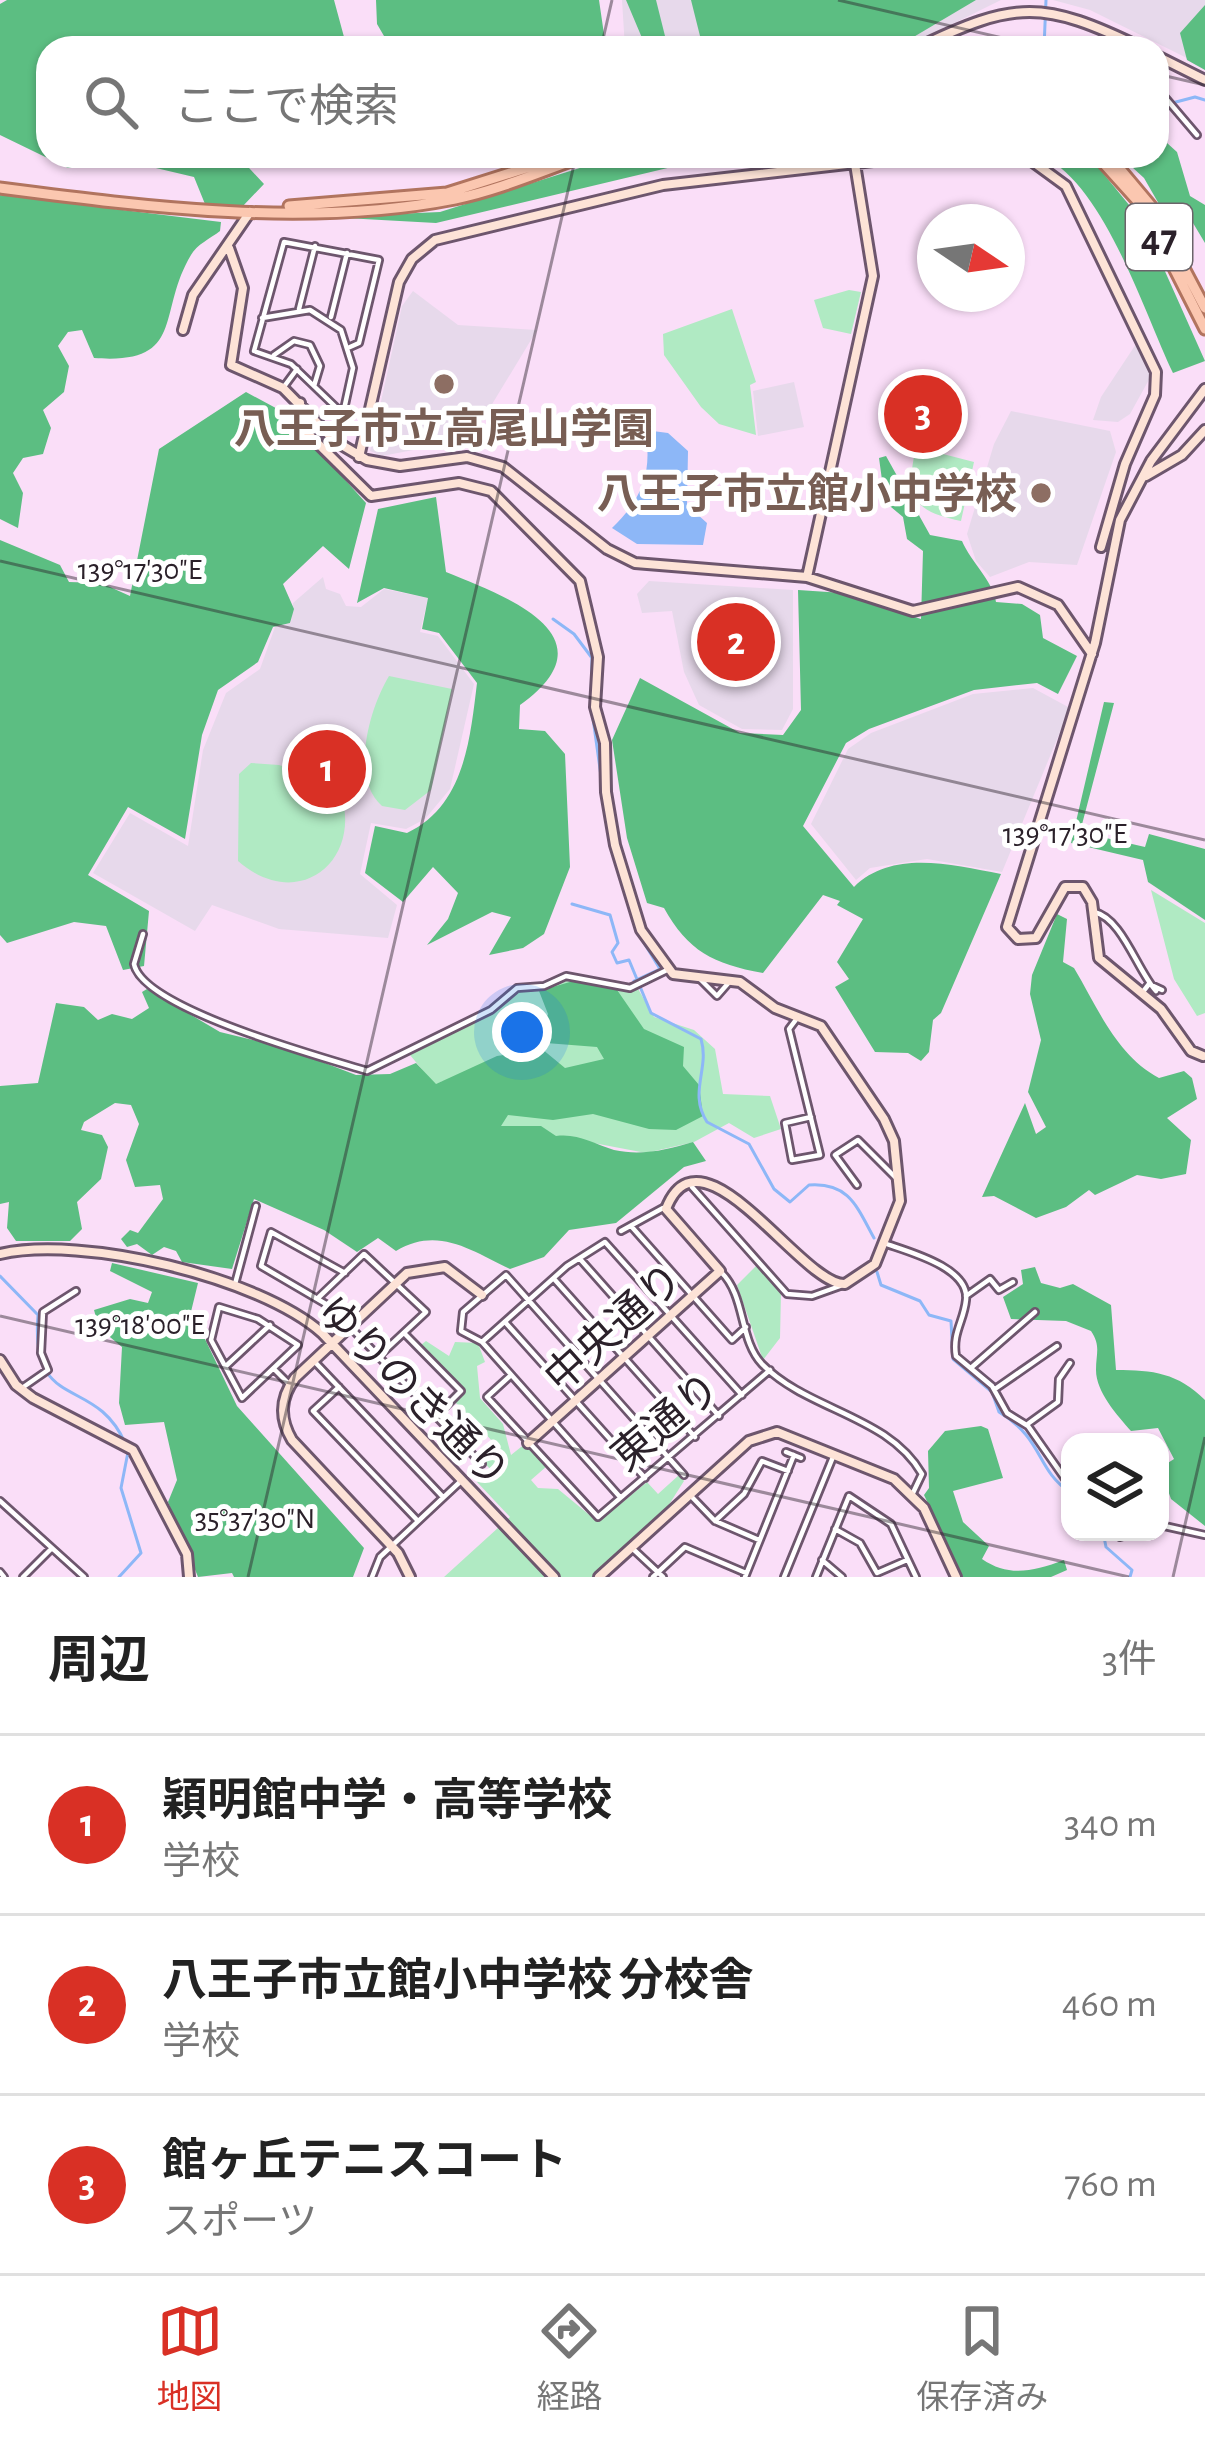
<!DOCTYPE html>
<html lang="ja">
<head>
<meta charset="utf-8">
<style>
	:root { --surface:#fff; --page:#f2f2f2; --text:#222; --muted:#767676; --line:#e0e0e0; --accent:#d93025 }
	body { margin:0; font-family:"Alegreya Sans","Noto Sans JP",sans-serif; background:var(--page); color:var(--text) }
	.controls { position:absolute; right:36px; bottom:36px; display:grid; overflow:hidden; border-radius:24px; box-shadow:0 3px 9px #0004 }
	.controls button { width:108px; height:108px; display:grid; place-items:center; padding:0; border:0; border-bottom:3px solid var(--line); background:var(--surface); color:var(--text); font:60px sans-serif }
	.compass { position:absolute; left:917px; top:204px; width:108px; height:108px; border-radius:50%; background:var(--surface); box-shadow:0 3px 9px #0004; rotate:103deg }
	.you { position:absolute; left:522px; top:1032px; width:42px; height:42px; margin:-30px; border:9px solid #fff; border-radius:50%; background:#1a73e8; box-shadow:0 0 0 18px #1a73e833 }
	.badge { display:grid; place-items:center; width:78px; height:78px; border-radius:50%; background:var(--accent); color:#fff; font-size:39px; font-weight:700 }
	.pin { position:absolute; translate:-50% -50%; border:6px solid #fff; box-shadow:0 3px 12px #0006 }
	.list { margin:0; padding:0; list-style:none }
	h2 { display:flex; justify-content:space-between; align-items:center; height:156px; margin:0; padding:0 48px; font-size:51px }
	h2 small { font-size:39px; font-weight:400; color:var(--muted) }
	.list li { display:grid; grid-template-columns:78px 1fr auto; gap:36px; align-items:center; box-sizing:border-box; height:180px; padding:0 48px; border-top:3px solid var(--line) }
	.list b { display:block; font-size:45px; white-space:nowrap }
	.list p { margin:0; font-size:39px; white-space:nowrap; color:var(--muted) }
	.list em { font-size:39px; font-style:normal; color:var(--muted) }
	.icon { flex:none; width:66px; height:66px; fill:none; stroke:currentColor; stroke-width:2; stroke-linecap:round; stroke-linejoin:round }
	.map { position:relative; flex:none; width:1205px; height:1577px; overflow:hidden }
	.search { position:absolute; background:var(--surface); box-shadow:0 3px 9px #0004; left:36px; right:36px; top:36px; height:132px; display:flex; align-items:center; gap:30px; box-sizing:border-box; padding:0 42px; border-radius:36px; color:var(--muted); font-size:45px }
	.sheet { height:696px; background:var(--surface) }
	nav { display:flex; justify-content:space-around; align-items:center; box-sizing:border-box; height:168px; border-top:3px solid var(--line); background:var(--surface); font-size:33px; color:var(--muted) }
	nav a { display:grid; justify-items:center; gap:6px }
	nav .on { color:var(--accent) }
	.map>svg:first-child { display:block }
	.education { fill:#e7d9eb }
	.green { fill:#b0eac3 }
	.forest { fill:#5cbe82 }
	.water { fill:#8db7f7 }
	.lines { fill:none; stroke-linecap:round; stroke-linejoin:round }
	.stream { stroke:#8db7f7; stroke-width:3 }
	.street-casing { stroke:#6d566d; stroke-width:10 }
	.secondary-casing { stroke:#6d566d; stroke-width:14 }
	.primary-casing { stroke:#b1745f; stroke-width:15 }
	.street { stroke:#fff; stroke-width:4.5 }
	.secondary { stroke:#fde3d7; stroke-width:8 }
	.primary { stroke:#fbc7b0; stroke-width:9 }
	.ticks { fill:none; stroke:#2b212a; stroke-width:3; stroke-opacity:0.45 }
	.education-dot { fill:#8d6e63; stroke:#fff; stroke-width:4.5 }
	.labels { text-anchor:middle; stroke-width:10; stroke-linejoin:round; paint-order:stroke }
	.shield { fill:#fff; stroke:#6b646a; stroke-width:3 }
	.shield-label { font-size:39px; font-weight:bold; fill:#2b212a }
	.education-label { font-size:42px; font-weight:bold; fill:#785e54; stroke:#fff }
	.street-label { font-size:42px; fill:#2b212a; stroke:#fff }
	.ticks-label { font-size:30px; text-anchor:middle; fill:#2b212a; stroke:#fff; stroke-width:10; stroke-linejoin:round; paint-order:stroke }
</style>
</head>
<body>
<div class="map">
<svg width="1205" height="1577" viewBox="0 0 1205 1577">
	<rect width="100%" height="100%" fill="#fadef8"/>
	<path class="education" d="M622 0H1001L904 48H625Z
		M1053 0H1205V67L1090 10Z
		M413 291 458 325 537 330 471 439 382 456 370 451 402 306Z
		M1136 344 1151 376 1130 414 1118 422 1093 420 1101 397Z
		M794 382 804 427 758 436 753 391Z
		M1011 411 1110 431 1116 452 1077 565 1029 562 990 577 976 561 967 534 994 444Z
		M323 577 326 589 340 594 346 606 361 607 384 589 428 598 420 632 438 636 474 684 450 789 425 819 406 829 371 823 360 874 397 905 388 938 279 929 212 905 195 931 93 873 130 813 188 846 203 750 226 693 260 669 275 627 291 623 293 603Z
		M649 581 793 590V709L782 730 742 729 699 705 684 672 672 611 642 613 637 594Z
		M1033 688 1070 708 1002 872 927 859 870 868 856 880 811 824 848 749 871 733 973 694Z"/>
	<path class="green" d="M849 290 861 292 851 334 823 328 814 300Z
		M732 309 756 382 750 385 756 435 719 424 701 407 664 355 663 334Z
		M909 392 944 400 936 436 902 428Z
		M916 447 974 462 961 521C912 511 905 497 916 447Z
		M389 676 452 689 431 790 405 810 382 806C350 778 369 709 389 676Z
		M251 763 279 765 337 783C369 856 301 916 238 861L239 774Z
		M1151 890 1205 923V1013L1197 1016 1174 979Z
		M568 979 637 987 654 1017 694 1030 715 1049 723 1094 770 1096 781 1129 754 1138 729 1123 694 1142 646 1153 583 1141 489 1150 443 1081 435 1085 410 1055 498 1009 515 992 539 991Z
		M757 1265 781 1293 780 1338 763 1360 737 1285Z
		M426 1341 449 1356 455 1342 478 1343 485 1362 477 1366 480 1398 503 1424 511 1455 526 1443 547 1466 531 1480 538 1488 558 1489 598 1522 647 1482 658 1494 679 1475 684 1481 663 1514 593 1577H444L510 1517 477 1482 490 1469 481 1459 495 1444 455 1402 464 1392 421 1345Z"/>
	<path class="forest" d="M7 0H334L347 48H48V156H238L264 184 242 207 205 204 194 177 122 160 68 168 0 135V4Z
		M376 0H599L606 48H391L377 24Z
		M626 0H656L668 48 645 45Z
		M691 0H976L895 48H703Z
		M1205 5V70L1187 60 1180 33Z
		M1157 134 1177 152 1190 196 1205 205V243L1190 218 1171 225 1144 178 1120 156H1157Z
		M618 156H805L676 166 436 223 327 217 440 212Z
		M1043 156H1089L1143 222 1205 361 1173 373C1143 310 1105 187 1043 156Z
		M0 195 221 222 220 231C211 238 196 245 191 255 156 313 187 365 94 358L82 330 68 332 58 346 69 366 64 392 43 410 51 428 43 454 23 458 13 473 23 493 18 528 0 519Z
		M246 392 285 413 366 503 349 569 323 546 283 584 294 609 290 623 273 627 258 662 218 690 202 735 185 839 128 807 88 875 149 911 144 966 123 970 106 926 74 922 7 943 0 935V540L60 565 69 582 101 583 130 596 159 449Z
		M886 456 930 535 962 541C971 562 993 581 996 602L1022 604 1040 615 1043 638 1077 656 1058 694 1037 683 974 690 869 729 846 743 803 826 854 887C893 849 951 865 1001 874L941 1013 933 1020 929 1052 921 1061 908 1053 875 1052 835 987 849 979 837 962 863 919 837 905 840 901 823 895 763 973C713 964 688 951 664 908L647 903 627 838 612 740 640 678 740 733 783 735 801 710 798 590 843 593 921 619 923 551 907 539 903 517 885 502 879 458Z
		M436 497 446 572C508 597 615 637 520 705L519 729 545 731 565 754 570 867 544 934 523 948 489 955 511 917 492 912 427 945 448 919 458 893 433 867 403 902 365 873 375 826 407 833C464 806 470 741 477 683L439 633 422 629 428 598 384 588 357 603 378 509Z
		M1104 702 1114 703 1080 832 1145 847 1149 834 1205 849V920L1148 882 1143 860 1071 843Z
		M1057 914 1067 919 1063 962 1074 968C1098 1008 1116 1055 1159 1078L1184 1071 1192 1078 1197 1099 1167 1118 1191 1140 1186 1174 1161 1179 1137 1175 1095 1195 1089 1190 1066 1207 1036 1218 994 1196 982 1197 1025 1103 1036 1134 1046 1127 1028 1092 1041 1040 1030 994 1032 975Z
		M580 979 615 987 644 1029 684 1047 683 1066 699 1085 703 1116 676 1130 649 1129 593 1114 553 1120 508 1115 501 1126H541L556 1136C578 1133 594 1144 614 1150 641 1156 667 1150 693 1142L706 1161 684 1167 616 1223 569 1230 544 1257 510 1269C470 1250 438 1226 396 1251L378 1238 357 1252 324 1230 254 1199 232 1269 182 1262 176 1251 164 1247 152 1255 137 1244 127 1247 121 1239 130 1230 138 1233 163 1199 160 1185 135 1187 126 1160 139 1124 131 1105 115 1103 84 1122 81 1130 102 1135 108 1147 101 1179 77 1202 82 1229 70 1241H16L7 1228 9 1202 0 1204V1086L38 1083 56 1003 84 1007 98 1020 112 1014 132 1019 149 1008 142 992 147 989 220 1032 286 1048 356 1075 390 1074 416 1063 436 1084 497 1056 542 1049 565 1068 604 1059 597 1047 546 1043 542 1034 548 1014 539 991Z
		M112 1263 198 1283 188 1324 205 1339 237 1406 364 1548 353 1577H234L232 1573 198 1577 168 1502 177 1480 164 1422 125 1425 119 1403 122 1347 99 1328 94 1310 130 1299 148 1303 152 1292 110 1271Z
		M1035 1267 1041 1283 1060 1288 1073 1284 1111 1305 1116 1370C1153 1370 1178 1373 1205 1400V1526L1171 1499 1160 1468 1174 1459 1158 1428 1131 1431C1117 1415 1096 1392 1096 1370 1096 1353 1101 1346 1091 1331L1066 1321 1011 1319 1003 1297 1023 1284 1021 1270Z
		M981 1426 988 1429 1003 1478 953 1491 963 1522 989 1546 982 1559C1008 1577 1032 1572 1064 1560L1067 1570 1051 1577H963L924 1495 929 1488 928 1451 945 1431Z"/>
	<path class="water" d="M645 430 668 433 688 451 687 505 707 523 703 545 637 544 612 528C642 499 653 472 645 430Z"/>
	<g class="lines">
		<path class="stream" d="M1044 48 1046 0
			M1157 107 1195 97 1205 100
			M553 619 574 634 592 658 591 704 608 826
			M612 848 617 863
			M572 904 610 915 618 943 612 952 617 963 629 960 651 1013 701 1039C710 1069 688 1092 707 1122L749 1144 774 1189 790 1202 809 1185C849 1182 857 1207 874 1238
			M631 906 638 933 660 969 634 981
			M877 1272 881 1285 920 1301 929 1315 951 1321 953 1359 992 1392 999 1412C1044 1439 1036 1470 1070 1492
			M0 1276 38 1315C30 1414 95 1374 125 1443
			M1103 1532 1106 1547 1132 1570 1130 1577
			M119 1577 141 1553 121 1488 128 1452"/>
		<g class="street-casing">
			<path id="street" d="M1157 88 1197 135
				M299 309 315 246
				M331 317 347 253
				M262 318 310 310 341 330 353 368 343 414 291 364 254 351 284 242 379 260 359 343 350 347
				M274 355 294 341 310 345 320 366 314 386
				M283 388 297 369
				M1094 912C1122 918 1137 970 1156 991
				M143 934 134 964C143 1009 322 1057 367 1071L491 1010 517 988 544 986 566 976 630 988 667 970
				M700 979 717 996 731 980
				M1142 993 1149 984 1162 990
				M798 1017 789 1029 820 1155 792 1160 785 1123 811 1117
				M857 1185 835 1155 858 1140 898 1180
				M692 1187 787 1294 812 1296 840 1286
				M631 1226 732 1340 746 1327
				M621 1231 663 1208
				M884 1243C906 1251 970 1267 966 1300 964 1321 952 1333 956 1356L992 1386 1007 1413 1028 1426 1070 1486
				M580 1259 719 1416
				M721 1272C746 1296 739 1340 762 1364 808 1411 888 1415 922 1474L912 1495
				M345 1273 271 1232 261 1266 331 1307 482 1464
				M555 1280 695 1437
				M235 1284 256 1206
				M966 1296 990 1279 999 1290 1013 1282
				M319 1297 364 1254 426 1312 380 1355
				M219 1307 258 1319 298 1345 242 1398 211 1340Z
				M505 1322 645 1478
				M404 1333 461 1391 437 1415
				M482 1342 567 1266 605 1242 742 1395
				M314 1361 443 1497
				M226 1366 270 1325
				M972 1367 1035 1312
				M274 1369 290 1385
				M510 1376 487 1397 598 1517 770 1370
				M339 1387 313 1411 418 1521
				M22 1388 48 1370 41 1353 43 1312 76 1291
				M995 1389 1057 1346
				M1029 1423 1058 1402 1059 1379 1070 1363
				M786 1452 801 1458
				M690 1495 715 1521 759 1540
				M620 1497 482 1342 461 1331 463 1312 506 1275 684 1475
				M0 1501 84 1577
				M715 1521 744 1494 762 1461 788 1471
				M1160 1525 1205 1535
				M835 1529 860 1543 877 1573 907 1560
				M1110 1532 1120 1537 1137 1532
				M632 1548 663 1577
				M822 1560 842 1577
				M0 1572 4 1577
				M23 1577 50 1550
				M372 1577 380 1557 462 1480
				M653 1577 685 1547 746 1573
				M745 1577 794 1455
				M784 1577 833 1457
				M816 1577 849 1496 891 1524 916 1577"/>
		</g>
		<g class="secondary-casing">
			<path id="secondary" d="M917 48C1016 0 1043 0 1142 48
				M1157 56 1205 80
				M1025 156 1066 186 1156 372 1155 395 1125 464 1101 547
				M229 248 243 288 231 365 283 388 335 441 367 460 400 466 467 457 503 467 607 549 635 563 807 577 913 611 1018 587 1058 605 1092 654
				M183 330 193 295 250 212
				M300 403 293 419 371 496 459 483 491 491 580 581 598 657 595 707 605 743 606 792 615 845 641 930 673 974 740 982 775 1008 821 1026 884 1119 894 1141 900 1201 875 1264 845 1284C802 1286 701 1118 666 1209L720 1271 528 1443
				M359 457 399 282 412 259 435 240 663 185 917 156
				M1146 476 1182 455 1205 430
				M807 577 873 276 855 164
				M1203 1056 1191 1051 1161 1009 1099 958 1092 902 1083 887H1065L1036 938 1018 939 1007 927 1095 643 1120 520 1151 461 1205 389
				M0 1254C82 1235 259 1277 322 1333L554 1577
				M0 1360 16 1385 33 1398 133 1450 187 1554 189 1577
				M410 1577 398 1553 292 1440C279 1418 280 1398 295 1378L407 1273 445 1267 482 1295
				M599 1577 749 1441 777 1432 894 1479 924 1508 956 1577"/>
		</g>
		<g class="primary-casing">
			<path id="primary" d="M1097 156 1143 207 1205 329
				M1109 156 1151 206 1205 308
				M0 188C147 207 308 228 455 199 499 190 542 171 585 156
				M289 206 447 193 564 156"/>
		</g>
		<use href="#street" class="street"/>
		<use href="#secondary" class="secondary"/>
		<use href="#primary" class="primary"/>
	</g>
	<path class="ticks" d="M838 0 1046 48M601 48 612 0M1157 74 1205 85M0 561 1205 840M0 1316 1129 1577M248 1577 576 156M1173 1577 1205 1437"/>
	<g class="education-dot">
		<circle cx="444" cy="384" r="12"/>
		<circle cx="1041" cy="493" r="12"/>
	</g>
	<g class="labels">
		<rect class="shield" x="1126" y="204" width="66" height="66" rx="9"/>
		<g class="shield-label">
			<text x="1159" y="251">47</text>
		</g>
		<g class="education-label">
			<text x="444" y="443">八王子市立高尾山学園</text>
			<text x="1017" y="508" text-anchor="end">八王子市立館小中学校</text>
		</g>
		<g class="street-label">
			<text transform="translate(613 1327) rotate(-42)" y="15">中央通り</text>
			<text transform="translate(414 1391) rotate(45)" y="15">ゆりのき通り</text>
			<text transform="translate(665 1421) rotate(-40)" y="15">東通り</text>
		</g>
	</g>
	<g class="ticks-label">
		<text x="140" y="579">139°17'30"E</text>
		<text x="1065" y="843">139°17'30"E</text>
		<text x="140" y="1334">139°18'00"E</text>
		<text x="255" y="1528">35°37'30"N</text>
	</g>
</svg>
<div class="controls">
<button><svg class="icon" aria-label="layers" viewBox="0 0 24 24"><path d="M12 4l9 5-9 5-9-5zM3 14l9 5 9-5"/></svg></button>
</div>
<svg class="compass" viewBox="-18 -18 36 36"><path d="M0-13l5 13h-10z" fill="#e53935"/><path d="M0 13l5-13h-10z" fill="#767676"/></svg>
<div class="you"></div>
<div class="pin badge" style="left:327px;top:769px">1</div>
<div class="pin badge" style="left:736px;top:642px">2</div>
<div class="pin badge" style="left:923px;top:414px">3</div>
<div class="search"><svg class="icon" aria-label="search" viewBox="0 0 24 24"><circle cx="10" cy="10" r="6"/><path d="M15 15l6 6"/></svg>ここで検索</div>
</div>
<section class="sheet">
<h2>周辺<small>3件</small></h2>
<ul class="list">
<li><span class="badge">1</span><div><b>穎明館中学・高等学校</b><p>学校</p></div><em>340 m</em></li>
<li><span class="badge">2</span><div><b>八王子市立館小中学校 分校舎</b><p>学校</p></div><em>460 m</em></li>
<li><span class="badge">3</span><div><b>館ヶ丘テニスコート</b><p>スポーツ</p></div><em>760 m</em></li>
</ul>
</section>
<nav>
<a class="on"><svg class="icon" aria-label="map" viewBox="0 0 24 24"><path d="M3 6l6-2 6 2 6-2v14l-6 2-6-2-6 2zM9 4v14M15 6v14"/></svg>地図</a>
<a><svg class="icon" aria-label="directions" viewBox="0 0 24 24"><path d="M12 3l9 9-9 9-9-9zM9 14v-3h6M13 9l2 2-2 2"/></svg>経路</a>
<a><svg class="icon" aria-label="saved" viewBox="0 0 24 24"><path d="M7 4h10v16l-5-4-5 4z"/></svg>保存済み</a>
</nav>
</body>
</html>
